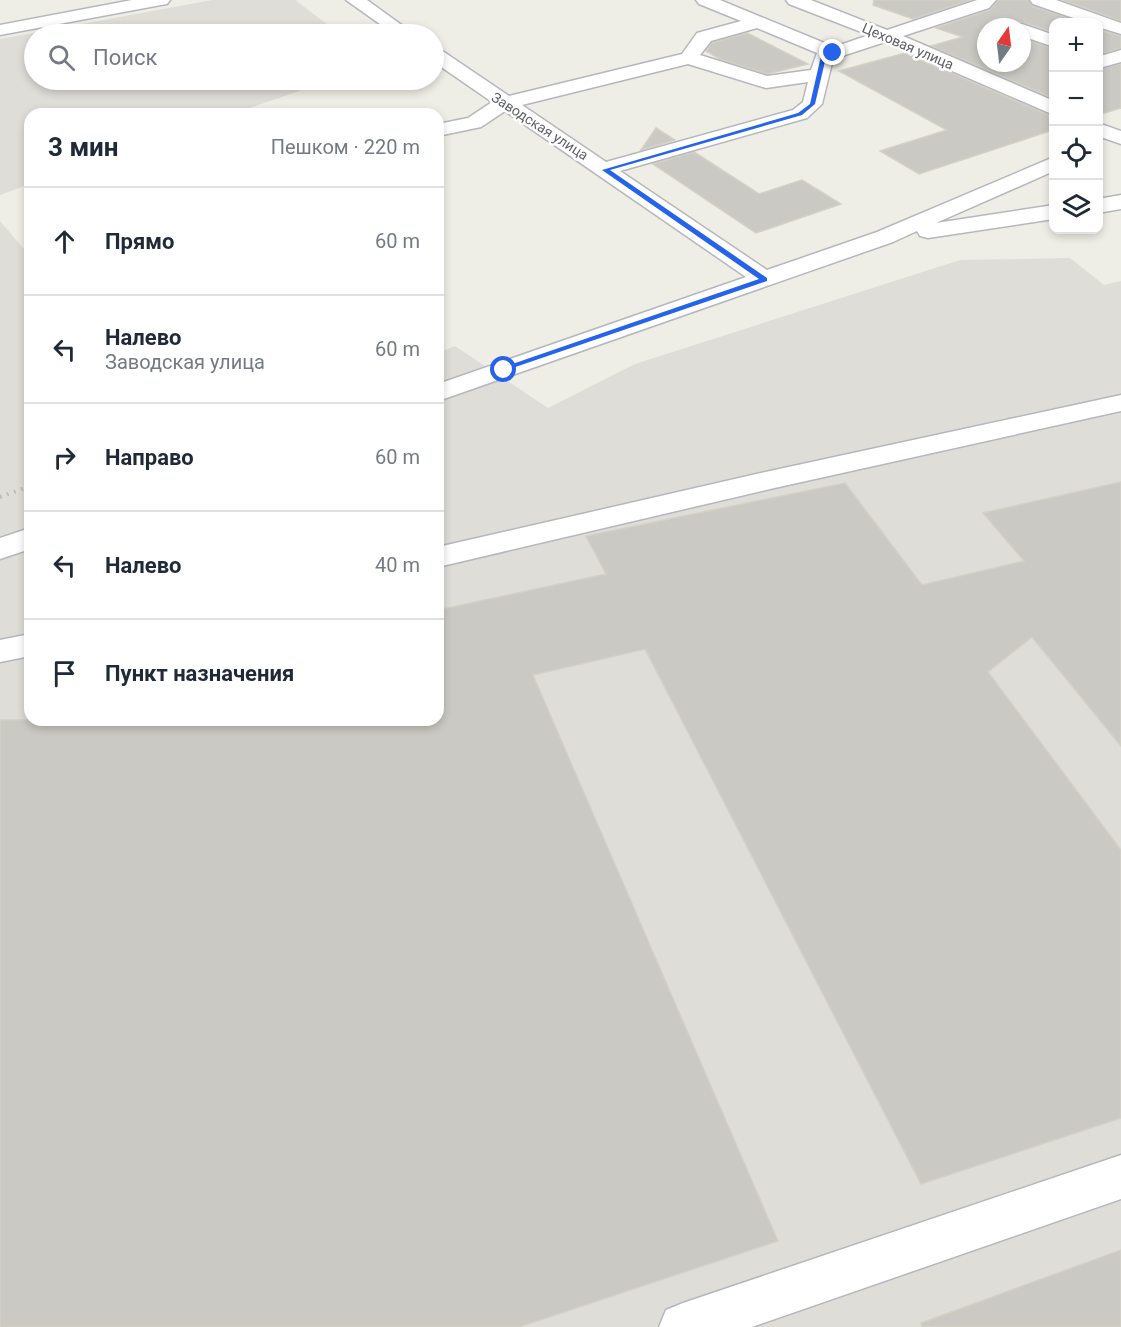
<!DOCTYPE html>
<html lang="ru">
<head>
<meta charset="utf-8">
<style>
	:root { --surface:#fff; --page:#f6f6f7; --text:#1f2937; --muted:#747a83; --line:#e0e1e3 }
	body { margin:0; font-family:Roboto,sans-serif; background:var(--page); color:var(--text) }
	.controls { position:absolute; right:18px; top:18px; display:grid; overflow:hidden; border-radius:12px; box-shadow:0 3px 9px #0003 }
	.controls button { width:54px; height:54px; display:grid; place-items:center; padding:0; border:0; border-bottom:2px solid var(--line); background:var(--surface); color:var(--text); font:30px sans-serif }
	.compass { position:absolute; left:977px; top:18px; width:54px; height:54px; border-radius:50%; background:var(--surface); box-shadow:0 3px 9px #0003; rotate:14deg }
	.stop { position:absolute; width:18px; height:18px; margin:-14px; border:4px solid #2563eb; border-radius:50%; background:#fff }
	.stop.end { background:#2563eb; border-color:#fff; box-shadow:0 2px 6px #0008 }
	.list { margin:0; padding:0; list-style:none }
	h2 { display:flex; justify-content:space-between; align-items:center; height:78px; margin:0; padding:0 24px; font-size:26px }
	h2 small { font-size:20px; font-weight:400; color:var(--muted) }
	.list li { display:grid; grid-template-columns:39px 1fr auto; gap:18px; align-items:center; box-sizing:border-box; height:108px; padding:0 24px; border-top:2px solid var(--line) }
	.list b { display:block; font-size:22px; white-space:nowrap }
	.list p { margin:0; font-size:20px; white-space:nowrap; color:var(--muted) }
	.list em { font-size:20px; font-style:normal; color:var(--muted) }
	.icon { flex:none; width:33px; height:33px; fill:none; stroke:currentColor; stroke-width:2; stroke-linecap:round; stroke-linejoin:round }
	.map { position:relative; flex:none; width:1121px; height:1327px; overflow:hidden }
	.search { position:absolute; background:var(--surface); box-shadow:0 3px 9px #0003; left:24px; top:24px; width:420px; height:66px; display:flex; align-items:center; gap:15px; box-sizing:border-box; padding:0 21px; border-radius:33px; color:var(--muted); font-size:22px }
	.panel { position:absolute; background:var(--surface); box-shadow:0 3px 9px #0003; left:24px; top:108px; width:420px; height:618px; border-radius:18px }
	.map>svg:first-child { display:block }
	.industrial { fill:#deddd8 }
	.building { fill:#cbc9c3; stroke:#d3d1c5; stroke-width:1.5 }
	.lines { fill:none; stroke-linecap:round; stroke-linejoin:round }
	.minor-casing { stroke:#b6b7bc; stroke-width:3 }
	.minor { fill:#fff; fill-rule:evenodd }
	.rail { stroke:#b6b7b7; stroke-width:4; stroke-dasharray:1.5 6; stroke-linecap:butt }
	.route { fill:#2563eb }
	.labels { text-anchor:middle; stroke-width:5; stroke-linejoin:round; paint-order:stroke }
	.far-street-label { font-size:14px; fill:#5e6065; stroke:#fff }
</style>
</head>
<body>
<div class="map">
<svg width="1121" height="1327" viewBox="0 0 1121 1327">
	<rect width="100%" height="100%" fill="#efeee6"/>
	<path class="industrial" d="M212 0H295L340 34H34V80H331L232 114H30V184L0 195V39Z
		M0 221 30 256V720H438V353L455 346 548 408 635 364 960 260 1070 258 1104 285 1121 281V1327H0Z"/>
	<path class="building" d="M874 0H970L913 19 873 5Z
		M998 0H1028L1032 6 1080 22H1053V32L1023 22 1012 27H986V63H1022V38L1053 49V98L931 46 963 37 936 28 990 10Z
		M1063 0H1121V21Z
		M1098 30 1121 36V48L1104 53 1098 51Z
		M747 33 808 64 767 74 720 59 706 51 712 43Z
		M905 53 1053 117V130L919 174 880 151 947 130 839 71Z
		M1121 64V108L1098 115V68Z
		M656 128 675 140 641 150Z
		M694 152 759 194 802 180 841 204 756 233 653 164Z
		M1121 482V746L1032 637 988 672 1121 850V1118L921 1184 645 649 533 675 778 1241 519 1327H0V720H438V610L606 574 586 536 845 483 922 585 1024 561 983 513Z
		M1121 1250V1327H922L921 1323Z"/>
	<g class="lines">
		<g class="minor-casing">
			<path id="minor" d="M132 0H170L167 4 161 5 0 35V25Z
				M346 0H367L414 34H394Z
				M696 0H720L834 47 869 35 789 4 786 0H811L887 30 977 0H996L989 8 903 36 1054 101V115L885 42 833 59 822 104 807 118 620 171 767 270 877 232 1054 157V171L936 223 1054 205V219L928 238 920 236 917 231 893 242 438 401V384L746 277 505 111 481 127 438 136V124L468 118 492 102 434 62V48L441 50 509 96 682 54 697 33 741 21 699 4ZM757 28 817 53 811 70 767 76 700 55 711 41ZM688 64 766 88 808 82 803 102 793 110 606 162 522 105Z
				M1030 0H1056L1121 23V34L1098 27V22H1085L1033 4Z
				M1022 24 1054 35V47L1022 36V27H1014Z
				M1121 50V62L1103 67 1098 66V53L1104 55Z
				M1098 123 1121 131V144L1098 136Z
				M1121 195V209L1098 213V199Z
				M1121 395V411L770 489 438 567V547L770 471Z
				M30 528V549L0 559V538Z
				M30 634V656L0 662V640Z
				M1121 1155V1199L752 1327H659L666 1310 683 1303Z"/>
		</g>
		<use href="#minor" class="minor"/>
		<path class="rail" d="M0 497 30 486"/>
	</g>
	<path class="route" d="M833 51 835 54 826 57 815 104 802 115 610 170 767 278V281L501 372V368L759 279 602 170 798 113 810 104 821 56Z"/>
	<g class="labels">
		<g class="far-street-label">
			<text transform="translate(908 46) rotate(23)" y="5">Цеховая улица</text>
			<text transform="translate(540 126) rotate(33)" y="5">Заводская улица</text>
		</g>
	</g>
</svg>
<div class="controls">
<button>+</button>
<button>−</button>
<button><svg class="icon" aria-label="locate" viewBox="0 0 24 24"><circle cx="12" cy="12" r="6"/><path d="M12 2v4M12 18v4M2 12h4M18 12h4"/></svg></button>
<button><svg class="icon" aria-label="layers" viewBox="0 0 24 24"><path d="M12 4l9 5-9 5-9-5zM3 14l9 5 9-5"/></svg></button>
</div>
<svg class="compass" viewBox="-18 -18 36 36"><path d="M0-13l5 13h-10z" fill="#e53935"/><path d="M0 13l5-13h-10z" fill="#747a83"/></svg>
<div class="stop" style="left:504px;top:370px"></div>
<div class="stop end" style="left:833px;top:53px"></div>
<div class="search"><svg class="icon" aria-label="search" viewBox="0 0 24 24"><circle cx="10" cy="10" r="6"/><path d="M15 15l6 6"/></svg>Поиск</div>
<section class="panel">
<h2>3 мин<small>Пешком · 220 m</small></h2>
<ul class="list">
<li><svg class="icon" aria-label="ahead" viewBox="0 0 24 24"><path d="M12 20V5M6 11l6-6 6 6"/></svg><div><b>Прямо</b></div><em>60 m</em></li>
<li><svg class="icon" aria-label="left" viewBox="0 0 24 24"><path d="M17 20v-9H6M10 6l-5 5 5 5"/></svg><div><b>Налево</b><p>Заводская улица</p></div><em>60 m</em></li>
<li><svg class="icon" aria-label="right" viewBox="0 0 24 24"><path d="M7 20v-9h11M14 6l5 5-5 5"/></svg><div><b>Направо</b></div><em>60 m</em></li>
<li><svg class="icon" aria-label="left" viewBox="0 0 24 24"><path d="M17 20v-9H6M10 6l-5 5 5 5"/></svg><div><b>Налево</b></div><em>40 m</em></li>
<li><svg class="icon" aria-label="arrive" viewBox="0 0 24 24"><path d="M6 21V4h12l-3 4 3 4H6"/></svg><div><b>Пункт назначения</b></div></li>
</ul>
</section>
</div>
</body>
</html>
